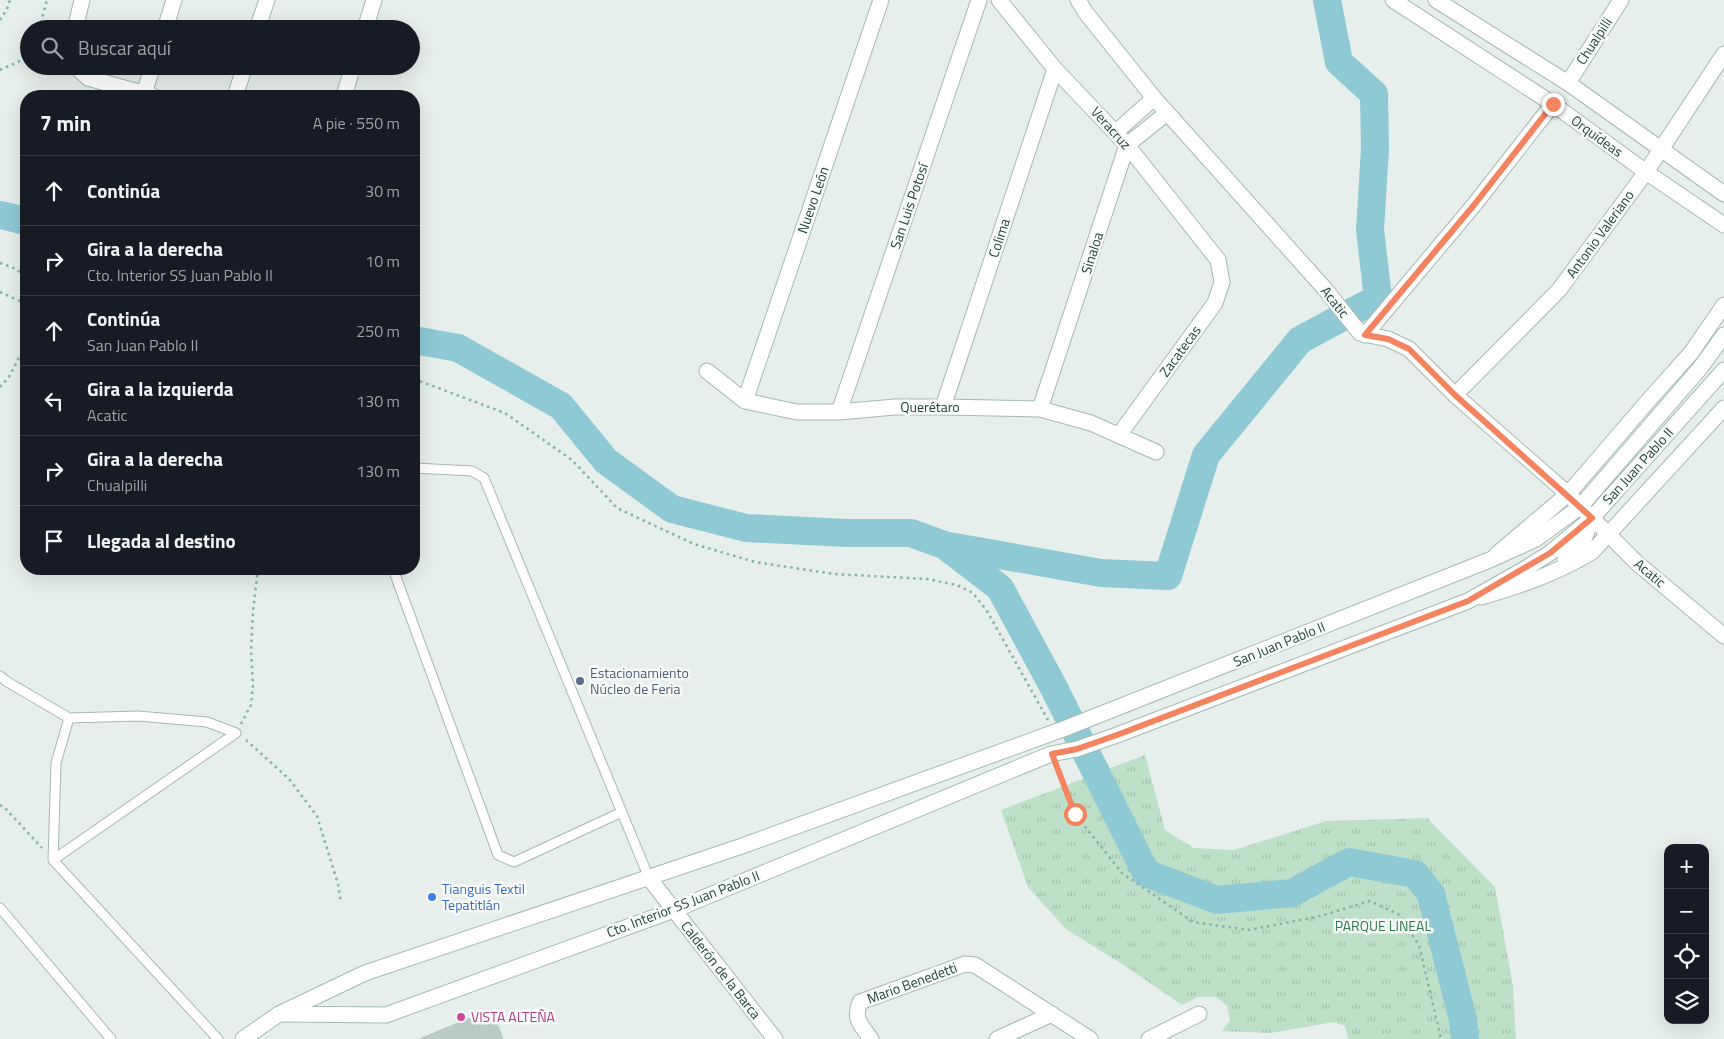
<!DOCTYPE html>
<html lang="es">
<head>
<meta charset="utf-8">
<style>
	:root { --surface:#171b24; --page:#20242c; --text:#f1f3f6; --muted:#9ea1a6; --line:#363941 }
	body { margin:0; font-family:"Titillium Web",sans-serif; background:var(--page); color:var(--text) }
	.controls { position:absolute; right:15px; bottom:15px; display:grid; overflow:hidden; border-radius:10px; box-shadow:0 5px 20px #0002 }
	.controls button { width:45px; height:45px; display:grid; place-items:center; padding:0; border:0; border-bottom:1px solid var(--line); background:var(--surface); color:var(--text); font:25px sans-serif }
	.stop { position:absolute; width:15px; height:15px; margin:-11px; border:4px solid #f4845f; border-radius:50%; background:#fff }
	.stop.end { background:#f4845f; border-color:#fff; box-shadow:0 1px 5px #0008 }
	.list { margin:0; padding:0; list-style:none }
	h2 { display:flex; justify-content:space-between; align-items:center; height:65px; margin:0; padding:0 20px; font-size:21px }
	h2 small { font-size:16px; font-weight:400; color:var(--muted) }
	.list li { display:grid; grid-template-columns:32px 1fr auto; gap:15px; align-items:center; box-sizing:border-box; height:70px; padding:0 20px; border-top:1px solid var(--line) }
	.list b { display:block; font-size:19px; white-space:nowrap }
	.list p { margin:0; font-size:16px; white-space:nowrap; color:var(--muted) }
	.list em { font-size:16px; font-style:normal; color:var(--muted) }
	.icon { flex:none; width:28px; height:28px; fill:none; stroke:currentColor; stroke-width:2; stroke-linecap:round; stroke-linejoin:round }
	.map { position:relative; flex:none; width:1724px; height:1039px; overflow:hidden }
	.search { position:absolute; background:var(--surface); box-shadow:0 5px 20px #0002; left:20px; top:20px; width:400px; height:55px; display:flex; align-items:center; gap:12px; box-sizing:border-box; padding:0 18px; border-radius:28px; color:var(--muted); font-size:19px }
	.panel { position:absolute; background:var(--surface); box-shadow:0 5px 20px #0002; left:20px; top:90px; width:400px; height:485px; border-radius:20px }
	.map>svg:first-child { display:block }
	.park { fill:url(#park-tufts) }
	.lines { fill:none; stroke-linecap:round; stroke-linejoin:round }
	.river { stroke:#8ec9d4; stroke-width:28 }
	.building { fill:#bbcac4; stroke:#b8c9c2 }
	.service-casing { stroke:#a8b8b2; stroke-width:11 }
	.minor-casing { stroke:#a8b8b2; stroke-width:17 }
	.tertiary-casing { stroke:#a8b8b2; stroke-width:17 }
	.secondary-casing { stroke:#a4bbb3; stroke-width:17 }
	.path { stroke:#86b3a5; stroke-width:2.5; stroke-dasharray:2.5 4; stroke-linecap:butt }
	.service { stroke:#fff; stroke-width:9 }
	.minor { stroke:#fff; stroke-width:15 }
	.tertiary { stroke:#fff; stroke-width:15 }
	.secondary { stroke:#fff; stroke-width:15 }
	.route { stroke:#f4845f; stroke-width:6 }
	.service-dot { fill:#5c6f8a; stroke:#f7fbf9; stroke-width:2 }
	.shop-dot { fill:#3f7fe0; stroke:#f7fbf9; stroke-width:2 }
	.hotel-dot { fill:#d1479c; stroke:#f7fbf9; stroke-width:2 }
	.labels { text-anchor:middle; stroke-width:5; stroke-linejoin:round; paint-order:stroke }
	.street-label { font-size:14px; fill:#24423a; stroke:#f7fbf9 }
	.service-label { font-size:14px; fill:#4e5e75; stroke:#f7fbf9; text-anchor:start }
	.shop-label { font-size:14px; fill:#366cbe; stroke:#f7fbf9; text-anchor:start }
	.park-label { font-size:14px; fill:#2d7a4b; stroke:#f7fbf9 }
	.hotel-label { font-size:14px; fill:#b23c85; stroke:#f7fbf9; text-anchor:start }
</style>
</head>
<body>
<div class="map">
<svg width="1724" height="1039" viewBox="0 0 1724 1039">
	<defs>
		<pattern id="park-tufts" width="24" height="20" patternUnits="userSpaceOnUse" patternTransform="scale(1.25)"><rect width="24" height="20" fill="#bfe0c8"/><path d="M3 7l-1-3M5 7V3M7 7l1-3M15 17l-1-3M17 17v-4M19 17l1-3" fill="none" stroke="#a4c1ad"/></pattern>
	</defs>
	<rect width="100%" height="100%" fill="#e6efeb"/>
	<path class="park" d="M1145 755 1165 830 1194 848 1234 850 1326 821 1427 818 1495 887 1513 986 1516 1039H1348L1345 1026 1334 1022 1271 1033 1222 1031 1230 1020 1227 1006 1216 997H1197L1182 1005 1125 966 1066 929 1028 887 1001 810Z"/>
	<g class="lines">
		<path class="river" d="M0 215 26 221
			M414 340 458 348 561 406 606 461 672 509 746 528 847 533H911L944 545 1000 588 1054 688 1146 873 1217 900 1292 893 1349 862 1415 874 1431 894 1463 1020 1465 1039
			M949 546 1101 573 1168 576 1206 455 1300 340 1378 298 1370 230 1375 149 1374 94 1339 62 1327 0"/>
	</g>
	<path class="building" d="M492 1009 503 1039H419Z"/>
	<g class="lines">
		<g class="service-casing">
			<path id="service" d="M414 468 472 471 484 478 649 878
				M393 569 498 855 514 862 622 812
				M0 676 6 681 69 718 138 716 207 722 236 733
				M69 718 56 763 53 860 218 1039
				M53 860 236 733
				M0 908 111 1039"/>
		</g>
		<g class="minor-casing">
			<path id="minor" d="M999 0 1055 69 1127 145 1218 260 1222 282 1215 303 1119 435
				M1078 0 1086 13 1154 98 1325 289 1360 333 1388 339 1409 349 1455 395 1568 494 1637 563 1724 636
				M75 29 82 0
				M165 29 174 0
				M257 29 267 0
				M365 29 374 0
				M75 66 88 78 153 96
				M1568 83 1621 0
				M144 93 153 66
				M235 96 245 66
				M344 96 353 66
				M1116 132 1154 98
				M1365 335 1474 205 1553 104
				M707 371 745 401 797 412H839L895 407H943L1040 409 1091 423 1156 452
				M1455 395 1559 290 1646 172 1724 54
				M745 401 881 0
				M943 407 1055 69
				M1040 409 1127 145 1167 113
				M839 412 979 0
				M1497 554 1568 494 1648 401 1691 353 1724 305
				M1565 559 1582 545 1592 518
				M1481 597C1522 585 1555 574 1592 552L1724 408
				M871 1039C861 1025 853 1019 860 1002L965 964 975 965 1090 1039
				M997 1039 1052 1014
				M1149 1039 1199 1014"/>
		</g>
		<g class="tertiary-casing">
			<path id="tertiary" d="M1393 0 1553 104 1646 172 1724 225
				M1436 0 1568 83 1724 194
				M649 878 775 1039"/>
		</g>
		<g class="secondary-casing">
			<path id="secondary" d="M283 1014 386 1015 674 910 1051 754 1077 749 1117 735 1468 601 1523 570 1550 553 1592 518 1724 370
				M243 1039 279 1014 365 973 742 846 1066 728 1492 559 1536 539 1580 507 1701 367 1724 335"/>
		</g>
		<path class="path" d="M0 20 7 9 10 0
			M39 29 47 0
			M0 70 24 59 29 51
			M0 263 12 267 26 276
			M0 292 26 304
			M414 379 505 413 572 460 617 508 694 544 755 562 834 574 927 579 957 585 973 593 987 611 1048 720
			M0 387 9 377 26 344
			M241 724 251 705 253 685 251 651 253 611 258 569
			M246 740 289 779 317 816 338 884 341 903
			M1057 768 1075 814 1122 873 1193 922 1249 930 1320 916 1370 901 1398 914 1419 945 1441 1039
			M0 805 5 808 42 848"/>
		<use href="#service" class="service"/>
		<use href="#minor" class="minor"/>
		<use href="#tertiary" class="tertiary"/>
		<use href="#secondary" class="secondary"/>
	</g>
	<g class="lines">
		<path class="route" d="M1075 814 1052 754 1077 749 1117 735 1468 601 1550 553 1592 518 1455 395 1409 349 1388 339 1365 335 1474 205 1553 104"/>
	</g>
	<circle class="service-dot" cx="580" cy="681" r="5"/>
	<circle class="shop-dot" cx="432" cy="897" r="5"/>
	<circle class="hotel-dot" cx="461" cy="1017" r="5"/>
	<g class="labels">
		<g class="street-label">
			<text transform="translate(1594 41) rotate(-57)" y="5">Chualpilli</text>
			<text transform="translate(1111 128) rotate(48)" y="5">Veracruz</text>
			<text transform="translate(1597 136) rotate(36)" y="5">Orquídeas</text>
			<text transform="translate(813 200) rotate(-71)" y="5">Nuevo León</text>
			<text transform="translate(909 206) rotate(-71)" y="5">San Luis Potosí</text>
			<text transform="translate(1600 234) rotate(-54)" y="5">Antonio Valeriano</text>
			<text transform="translate(999 238) rotate(-72)" y="5">Colima</text>
			<text transform="translate(1092 253) rotate(-72)" y="5">Sinaloa</text>
			<text transform="translate(1335 302) rotate(51)" y="5">Acatic</text>
			<text transform="translate(1180 351) rotate(-54)" y="5">Zacatecas</text>
			<text x="930" y="412">Querétaro</text>
			<text transform="translate(1638 466) rotate(-48)" y="5">San Juan Pablo II</text>
			<text transform="translate(1650 573) rotate(40)" y="5">Acatic</text>
			<text transform="translate(1279 644) rotate(-22)" y="5">San Juan Pablo II</text>
			<text transform="translate(683 904) rotate(-21)" y="5">Cto. Interior SS Juan Pablo II</text>
			<text transform="translate(721 970) rotate(52)" y="5">Calderón de la Barca</text>
			<text transform="translate(912 983) rotate(-20)" y="5">Mario Benedetti</text>
		</g>
		<g class="service-label">
			<text x="590" y="678">Estacionamiento<tspan x="590" dy="16">Núcleo de Feria</tspan></text>
		</g>
		<g class="shop-label">
			<text x="442" y="894">Tianguis Textil<tspan x="442" dy="16">Tepatitlán</tspan></text>
		</g>
		<g class="park-label">
			<text x="1383" y="931">PARQUE LINEAL</text>
		</g>
		<g class="hotel-label">
			<text x="471" y="1022">VISTA ALTEÑA</text>
		</g>
	</g>
</svg>
<div class="controls">
<button>+</button>
<button>−</button>
<button><svg class="icon" aria-label="locate" viewBox="0 0 24 24"><circle cx="12" cy="12" r="6"/><path d="M12 2v4M12 18v4M2 12h4M18 12h4"/></svg></button>
<button><svg class="icon" aria-label="layers" viewBox="0 0 24 24"><path d="M12 4l9 5-9 5-9-5zM3 14l9 5 9-5"/></svg></button>
</div>
<div class="stop" style="left:1075px;top:814px"></div>
<div class="stop end" style="left:1553px;top:104px"></div>
<div class="search"><svg class="icon" aria-label="search" viewBox="0 0 24 24"><circle cx="10" cy="10" r="6"/><path d="M15 15l6 6"/></svg>Buscar aquí</div>
<section class="panel">
<h2>7 min<small>A pie · 550 m</small></h2>
<ul class="list">
<li><svg class="icon" aria-label="ahead" viewBox="0 0 24 24"><path d="M12 20V5M6 11l6-6 6 6"/></svg><div><b>Continúa</b></div><em>30 m</em></li>
<li><svg class="icon" aria-label="right" viewBox="0 0 24 24"><path d="M7 20v-9h11M14 6l5 5-5 5"/></svg><div><b>Gira a la derecha</b><p>Cto. Interior SS Juan Pablo II</p></div><em>10 m</em></li>
<li><svg class="icon" aria-label="ahead" viewBox="0 0 24 24"><path d="M12 20V5M6 11l6-6 6 6"/></svg><div><b>Continúa</b><p>San Juan Pablo II</p></div><em>250 m</em></li>
<li><svg class="icon" aria-label="left" viewBox="0 0 24 24"><path d="M17 20v-9H6M10 6l-5 5 5 5"/></svg><div><b>Gira a la izquierda</b><p>Acatic</p></div><em>130 m</em></li>
<li><svg class="icon" aria-label="right" viewBox="0 0 24 24"><path d="M7 20v-9h11M14 6l5 5-5 5"/></svg><div><b>Gira a la derecha</b><p>Chualpilli</p></div><em>130 m</em></li>
<li><svg class="icon" aria-label="arrive" viewBox="0 0 24 24"><path d="M6 21V4h12l-3 4 3 4H6"/></svg><div><b>Llegada al destino</b></div></li>
</ul>
</section>
</div>
</body>
</html>
